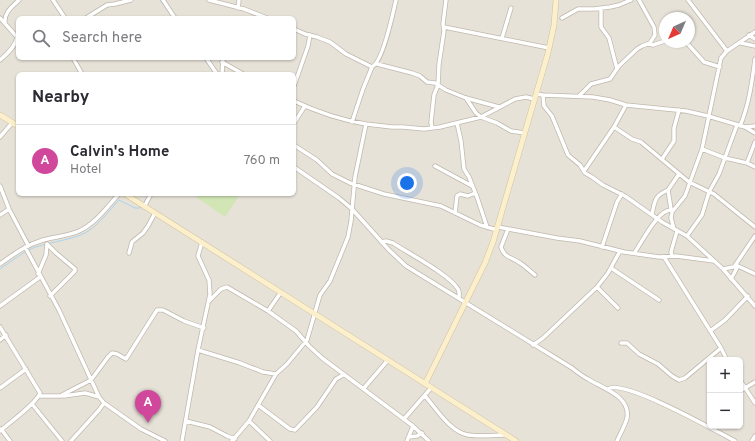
<!DOCTYPE html>
<html lang="en">
<head>
<meta charset="utf-8">
<style>
	:root { --surface:#fff; --page:#f2f2f3; --text:#2b2b33; --muted:#7c7c81; --line:#e1e1e2; --accent:#111827 }
	body { margin:0; font-family:Overpass,sans-serif; background:var(--page); color:var(--text) }
	.controls { position:absolute; right:12px; bottom:12px; display:grid; overflow:hidden; border-radius:6px; box-shadow:0 1px 3px #0004 }
	.controls button { width:36px; height:36px; display:grid; place-items:center; padding:0; border:0; border-bottom:1px solid var(--line); background:var(--surface); color:var(--text); font:20px sans-serif }
	.compass { position:absolute; left:659px; top:12px; width:36px; height:36px; border-radius:50%; background:var(--surface); box-shadow:0 1px 3px #0004; rotate:224deg }
	.you { position:absolute; left:407px; top:183px; width:14px; height:14px; margin:-10px; border:3px solid #fff; border-radius:50%; background:#1a73e8; box-shadow:0 0 0 6px #1a73e833 }
	.badge { display:grid; place-items:center; width:26px; height:26px; border-radius:50%; background:var(--accent); color:#fff; font-size:13px; font-weight:700 }
	.pin { position:absolute; translate:-50% -33px; filter:drop-shadow(0 1px 2px #0008) }
	.pin::after { content:''; position:absolute; top:21px; width:14px; height:12px; background:inherit; clip-path:polygon(0 0,100% 0,50% 100%) }
	.list { margin:0; padding:0; list-style:none }
	h2 { display:flex; justify-content:space-between; align-items:center; height:52px; margin:0; padding:0 16px; font-size:17px }
	h2 small { font-size:13px; font-weight:400; color:var(--muted) }
	.list li { display:grid; grid-template-columns:26px 1fr auto; gap:12px; align-items:center; box-sizing:border-box; height:72px; padding:0 16px; border-top:1px solid var(--line) }
	.list b { display:block; font-size:15px; white-space:nowrap }
	.list p { margin:0; font-size:13px; white-space:nowrap; color:var(--muted) }
	.list em { font-size:13px; font-style:normal; color:var(--muted) }
	.icon { flex:none; width:22px; height:22px; fill:none; stroke:currentColor; stroke-width:2; stroke-linecap:round; stroke-linejoin:round }
	.map { position:relative; flex:none; width:755px; height:441px; overflow:hidden }
	.search { position:absolute; background:var(--surface); box-shadow:0 1px 3px #0004; left:16px; top:16px; width:280px; height:44px; display:flex; align-items:center; gap:10px; box-sizing:border-box; padding:0 14px; border-radius:6px; color:var(--muted); font-size:15px }
	.panel { position:absolute; background:var(--surface); box-shadow:0 1px 3px #0004; left:16px; top:72px; width:280px; height:124px; border-radius:6px }
	.map>svg:first-child { display:block }
	.residential { fill:#e7e2d8; fill-rule:evenodd }
	.green { fill:#d1e5b5 }
	.lines { fill:none; stroke-linecap:round; stroke-linejoin:round }
	.stream { stroke:#aad3ed; stroke-width:1 }
	.street-casing { stroke:#bfb8ad; stroke-width:5 }
	.secondary-casing { stroke:#d1c29c; stroke-width:6 }
	.street { stroke:#fff; stroke-width:3.5 }
	.secondary { stroke:#fcefcc; stroke-width:5 }
</style>
</head>
<body>
<div class="map">
<svg width="755" height="441" viewBox="0 0 755 441">
	<rect width="100%" height="100%" fill="#f4f1ea"/>
	<path class="residential" d="M0 0H755V441H0ZM18 18H294V58H18ZM665 18H689V42H665ZM18 74H294V194H18ZM710 360H740V426H710Z"/>
	<path class="green" d="M198 194H240L225 217 196 197Z"/>
	<g class="lines">
		<path class="stream" d="M160 0 170 14
			M203 58 215 74
			M143 204 149 194
			M28 250C46 242 69 241 85 233 97 227 110 210 119 200L135 208H140L141 206
			M0 269 26 251"/>
		<g class="street-casing">
			<path id="street" d="M53 0 65 18
				M163 0 175 18
				M209 0 244 9 267 18
				M238 8 239 0
				M601 9V27L609 38 617 69
				M0 18 17 37C16 46 7 54 0 60
				M86 18 107 5 115 4 131 0
				M562 18 578 9H594L610 7 619 5 631 0
				M5 23C4 12 12 7 19 0
				M444 27 549 48
				M294 29 305 34 317 37 330 42 346 54 372 67C383 62 393 13 396 0
				M749 35 755 39
				M502 38 511 8
				M686 42 704 62 720 67
				M741 43 755 46
				M648 44 653 45 665 41
				M727 51 755 32
				M73 58 82 74
				M206 58 217 74
				M222 62 243 74
				M377 64 412 73 420 76 427 82 435 83 446 90 466 98 499 107
				M222 74 223 58
				M294 86 308 46 310 35
				M536 94 543 95 593 97 610 100 626 105 686 111 708 116 745 127 755 126
				M543 95 544 106 552 116 568 155 580 165 585 173 592 177 603 185 625 196 662 222 687 236 723 269 738 266 755 274
				M579 96 591 84 610 79 619 66 637 49 642 46 650 43 655 35 654 27 639 0
				M466 98 476 113 481 117 497 123 511 131 525 133
				M294 101C317 112 341 120 366 124
				M352 122 363 89 372 67
				M294 123 305 106
				M457 123 461 141 464 169 469 177 477 197 487 227
				M740 126C749 105 752 82 755 59
				M614 127 632 139 641 142 689 182 714 194 755 227
				M745 127 755 133
				M432 128 431 122 434 95 438 85 439 64 444 31 443 24 446 0
				M0 137 12 123
				M294 145 317 160 332 174 350 183 384 194 441 206 480 225 497 230
				M702 149 725 158 747 163 755 167
				M662 159 674 141V128L679 110
				M747 163 755 142
				M435 166 472 186
				M294 167 339 198 352 209 389 250 406 266 572 368C577 372 582 376 588 379 602 388 631 396 627 418 625 426 620 434 617 441
				M584 171 614 127 626 105
				M0 186 9 209 28 245
				M144 207 151 194
				M671 209 668 190 679 174
				M455 213 457 196 460 194 468 196 475 193
				M652 214C655 201 654 196 668 190
				M0 215 9 209
				M498 227 557 238 580 241 624 252 659 257 676 256 714 261
				M508 229 501 247C504 258 512 257 520 263 525 266 530 271 535 275
				M674 229 671 218 672 212 685 196 702 149 721 58 727 51 688 0
				M687 236 702 215 709 192 719 174 737 125
				M381 242 386 241 393 243C408 253 450 275 458 289 460 292 459 295 459 298
				M47 244 56 253 75 269V271L50 296
				M25 247 59 310 99 397 104 403 141 429 165 441
				M602 247 617 202 622 194
				M635 252C642 242 659 207 673 210
				M129 253 132 242 143 233 148 226 155 213
				M672 256 671 252 677 231
				M664 257 721 348 727 360
				M0 264C14 254 26 245 43 240 54 237 68 236 79 231 95 224 107 207 119 194
				M734 267 755 236
				M611 268 659 300
				M723 269 755 306
				M38 274 46 255 47 244
				M731 279 738 266
				M597 287 618 308
				M209 301 221 289 227 287 268 311 296 331 309 346 322 358 413 426 407 441
				M0 306 40 277
				M268 311 281 292
				M0 327 40 393C37 403 9 423 0 431
				M710 331 725 320 748 296
				M0 340 6 335
				M621 343H627L639 354 658 364 672 376 679 380 685 378 721 348
				M533 345 543 338 597 287 608 273 620 251
				M198 350 240 363 263 372 276 374
				M740 380 755 403
				M0 388 26 369
				M364 388 388 360
				M608 389C623 378 716 431 735 441
				M740 391 755 382
				M39 396H64L85 393 99 397
				M60 396 91 380 108 357 112 353 117 354 126 359 157 310H163L184 321 204 328
				M425 396C436 408 450 432 468 435 479 437 494 435 505 435
				M32 404 62 441
				M258 405 290 429 295 430 317 407 336 379 343 375
				M404 419 431 388
				M186 421 210 427 227 436 235 439
				M249 421 270 441
				M413 426 429 441
				M1 429 10 441
				M409 437 417 436 422 433
				M71 441 99 410 104 403
				M182 441 198 350 210 294 209 280 198 256 202 242
				M232 441 249 421 276 374 287 364 307 340 320 295 330 281 348 237 351 221 355 177 366 124 392 127H403L424 129 440 127 481 117 515 99 526 97 534 99
				M752 441 755 436"/>
		</g>
		<g class="secondary-casing">
			<path id="secondary" d="M0 115 18 126
				M125 194 516 441
				M425 384 485 263 493 242 548 53 554 25 556 0"/>
		</g>
		<use href="#street" class="street"/>
		<use href="#secondary" class="secondary"/>
	</g>
</svg>
<div class="controls">
<button>+</button>
<button>−</button>
</div>
<svg class="compass" viewBox="-18 -18 36 36"><path d="M0-13l5 13h-10z" fill="#e53935"/><path d="M0 13l5-13h-10z" fill="#7c7c81"/></svg>
<div class="you"></div>
<div class="pin badge" style="left:148px;top:423px;background:#d1479c">A</div>
<div class="search"><svg class="icon" aria-label="search" viewBox="0 0 24 24"><circle cx="10" cy="10" r="6"/><path d="M15 15l6 6"/></svg>Search here</div>
<section class="panel">
<h2>Nearby<small></small></h2>
<ul class="list">
<li><span class="badge" style="background:#d1479c">A</span><div><b>Calvin's Home</b><p>Hotel</p></div><em>760 m</em></li>
</ul>
</section>
</div>
</body>
</html>
